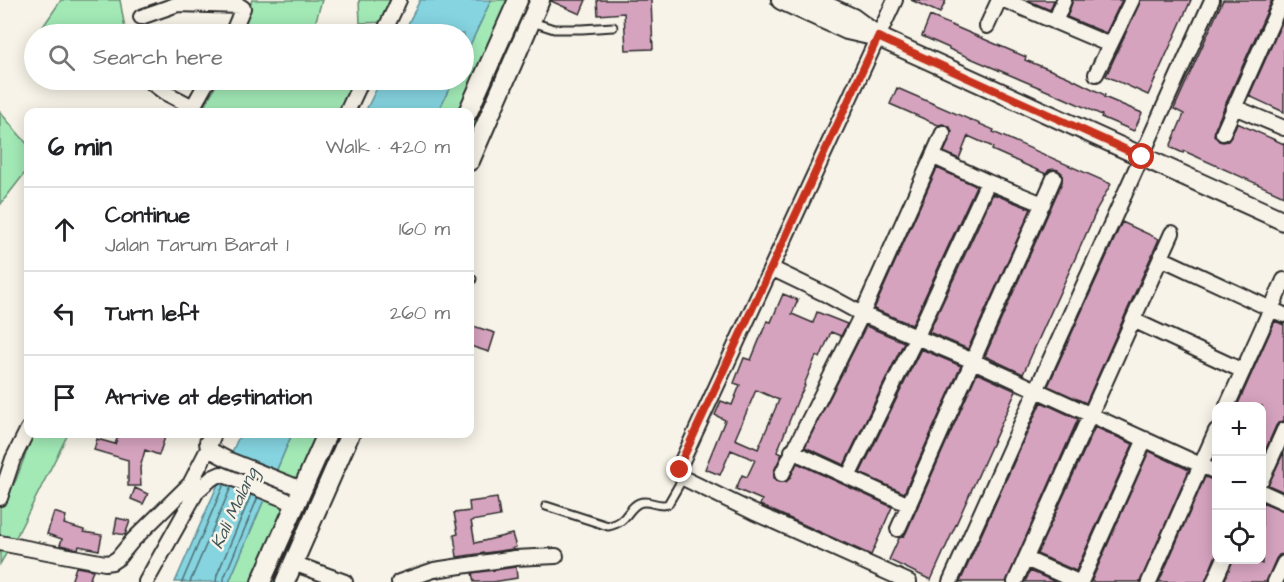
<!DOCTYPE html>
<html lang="en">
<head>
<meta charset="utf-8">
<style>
	:root { --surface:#fff; --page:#f6f6f6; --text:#202124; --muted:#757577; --line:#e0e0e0 }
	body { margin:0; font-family:"Architects Daughter",sans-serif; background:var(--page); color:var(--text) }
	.controls { position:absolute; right:18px; bottom:18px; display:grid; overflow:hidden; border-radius:12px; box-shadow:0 3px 15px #0003 }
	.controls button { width:54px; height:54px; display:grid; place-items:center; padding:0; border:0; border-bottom:2px solid var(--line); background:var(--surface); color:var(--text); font:30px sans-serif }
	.stop { position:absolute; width:18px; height:18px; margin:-14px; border:4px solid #c8321e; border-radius:50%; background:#fff }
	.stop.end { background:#c8321e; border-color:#fff; box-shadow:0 2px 6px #0008 }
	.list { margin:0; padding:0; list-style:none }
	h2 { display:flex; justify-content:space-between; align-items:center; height:78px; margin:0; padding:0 24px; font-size:26px }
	h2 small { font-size:20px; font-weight:400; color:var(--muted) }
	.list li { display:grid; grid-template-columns:39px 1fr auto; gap:18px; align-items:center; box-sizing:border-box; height:84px; padding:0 24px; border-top:2px solid var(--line) }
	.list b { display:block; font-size:22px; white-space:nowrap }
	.list p { margin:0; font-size:20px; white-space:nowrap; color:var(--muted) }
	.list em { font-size:20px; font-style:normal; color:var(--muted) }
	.icon { flex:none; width:33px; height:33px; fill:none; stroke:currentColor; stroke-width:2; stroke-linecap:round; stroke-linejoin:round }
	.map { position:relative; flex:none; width:1284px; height:582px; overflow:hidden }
	.search { position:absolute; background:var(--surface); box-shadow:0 3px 15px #0003; left:24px; top:24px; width:450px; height:66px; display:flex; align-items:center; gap:15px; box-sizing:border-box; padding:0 21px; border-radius:33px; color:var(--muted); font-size:22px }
	.panel { position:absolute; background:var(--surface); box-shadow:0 3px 15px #0003; left:24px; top:108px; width:450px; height:330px; border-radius:12px }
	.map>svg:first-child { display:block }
	.green { fill:#a2e9b6; stroke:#668a70; stroke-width:1.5 }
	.water { fill:#85d4e0; stroke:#619098; stroke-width:1.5 }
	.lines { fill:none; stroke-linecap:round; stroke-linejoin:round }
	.shore { stroke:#4f6f73; stroke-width:1.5 }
	.building { fill:#d6a3bf; stroke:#2b2b2b; stroke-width:1.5; fill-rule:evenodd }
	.lane-casing { stroke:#2b2b2b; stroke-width:11 }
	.street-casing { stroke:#2b2b2b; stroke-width:18 }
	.secondary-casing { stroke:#2b2b2b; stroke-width:22 }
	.lane { stroke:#f7f3e8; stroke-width:7 }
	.street { stroke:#f7f3e8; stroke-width:14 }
	.secondary { stroke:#f7f3e8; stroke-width:18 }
	.route { stroke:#c8321e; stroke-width:8 }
	.labels { text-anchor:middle; stroke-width:5; stroke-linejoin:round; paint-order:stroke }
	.water-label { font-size:18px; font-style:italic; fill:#425558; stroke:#f7f3e8 }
</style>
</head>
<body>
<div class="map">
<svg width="1284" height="582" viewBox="0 0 1284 582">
	<rect width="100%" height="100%" fill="#f7f3e8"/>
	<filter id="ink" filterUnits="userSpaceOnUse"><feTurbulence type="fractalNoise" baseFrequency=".0167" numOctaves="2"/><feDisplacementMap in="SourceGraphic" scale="12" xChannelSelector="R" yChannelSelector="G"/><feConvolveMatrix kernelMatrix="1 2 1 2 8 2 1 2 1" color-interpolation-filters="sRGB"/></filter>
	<g filter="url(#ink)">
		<path class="green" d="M61 0H120L126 34H38Z
			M252 0H322L312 34H239Z
			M359 0H399L390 22 360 23Z
			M491 0H541L470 161V112H438L453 80H464V58Z
			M219 80H335L357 90 352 112H254L230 111 229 112H201Z
			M0 112 28 145V169L0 205Z
			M33 434H68L16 537 0 564V507L16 480Z
			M292 434H350L284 582H229Z"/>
		<path class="water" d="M420 0H491L464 58V34H403Z
			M381 80H453L438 112H365Z
			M240 434H292L229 582H175Z"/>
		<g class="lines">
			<path class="shore" d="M182 582 224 484
				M190 582 231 487
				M216 582 217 575 251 495
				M224 582V578L258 497"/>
		</g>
		<path class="building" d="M551 0H586L580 14 551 1Z
			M597 0H651L653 49 626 50 624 13 598 15Z
			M911 0H946L940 13Z
			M1027 0H1054L1050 10Z
			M1073 0H1122L1106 33 1067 17Z
			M1141 0H1191L1148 95 1106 76Z
			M1223 0H1272L1226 103 1215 129 1214 135 1219 141 1223 142 1228 141 1231 137 1237 123 1284 144V196L1184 151 1183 153 1170 147 1184 114 1174 109Z
			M930 16 1026 57 1025 60 1066 76 1105 95 1104 97 1142 113 1134 131 1101 117 1102 115 1064 98 949 49V48L922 36Z
			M1284 18V112L1249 96Z
			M897 88 994 130 993 132 1111 184 1095 212H1096L1023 374 985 356 1062 182V173L1058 170 1054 169 1049 170 1046 174 992 150 993 147 968 136 959 159 944 152 951 136 952 132 950 127 943 124 938 125 890 104Z
			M937 168 976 186 912 325 874 309Z
			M993 194 1031 209 968 349 929 332Z
			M1122 222 1159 239 1086 403 1048 386Z
			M783 294 798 300 792 314 813 323 817 312 847 324 841 336 831 332 820 358 816 356 804 385 805 386 798 399 777 452 782 454 774 471V478L779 482H786L790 478 797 463 892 507 871 555 760 505 762 500 736 489 742 475 747 477 755 460 731 450 720 475 705 469 725 420 715 415 721 401 732 405 740 385 734 383 744 358 751 360 767 321 771 322ZM756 390 779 400 758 449 735 439Z
			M1275 321 1284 325V421L1279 422 1276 426 1262 458V406H1237Z
			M470 325 495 333 489 352 470 346Z
			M866 326 904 342 844 465 805 447Z
			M921 349 961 366 904 493 860 473Z
			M977 373 1016 391 931 580 889 560 899 538 904 536 906 533Z
			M1041 402 1078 419 1006 582H960Z
			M1095 427 1133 444 1076 571 1037 554Z
			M119 434H166L159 455 145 450 140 468 141 486H128V460L94 450 97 439 115 444Z
			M1149 451 1189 470 1140 582H1091Z
			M1284 452V492L1268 485Z
			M1205 477 1216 481V555L1205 582H1159Z
			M135 488 148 494 143 504 131 499Z
			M497 498 500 516 471 521 475 543 512 534 516 547 513 548V549L457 557 454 535 458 534 454 513 470 511 469 502Z
			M1262 502 1284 511V554L1279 555 1276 559 1266 582H1224L1233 560H1252L1262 564Z
			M54 512 66 516 64 524 84 530V532L102 535 99 550 79 546 78 549 60 545 62 539 47 534Z
			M117 518 130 521 125 535 114 533Z
			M76 567 93 570 89 582H71Z
			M516 567 517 578 493 582H474L472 573Z
			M1030 571 1056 582H1025Z"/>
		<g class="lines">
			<g class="lane-casing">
				<path id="lane" d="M532 22 554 29H582L613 27
					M470 284 472 279
					M546 506 608 526C629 522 626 509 639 503 649 499 658 508 668 504L683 478"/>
			</g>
			<g class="street-casing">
				<path id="street" d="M895 0 682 461 679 470 683 478 753 512 909 582
					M1004 0 1110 45
					M141 17 178 4 240 6 243 8 242 10 232 34
					M1055 22 1064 0
					M987 26 999 0
					M383 34 399 0
					M1096 74 1132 0
					M148 80 164 92 193 107
					M1234 107 1284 128
					M190 112 208 80
					M347 112 362 80
					M1223 133 1282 0
					M934 157 988 182 1043 204
					M1161 258 1284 315
					M771 269 775 270 827 295 862 314 973 361 1216 472
					M1133 320 1243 371
					M1227 406 1284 280
					M207 442 208 449 227 459 302 489
					M792 451 909 505
					M782 474 862 314 943 133
					M848 477 917 336 988 182
					M1262 479 1284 430
					M197 491 212 478 221 474 296 504
					M1262 492 1284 502
					M0 498 13 459 28 429
					M898 529 1054 178
					M0 543 105 563 112 562 118 558 133 540 190 484
					M1026 559 1078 582
					M293 563 345 582
					M146 582 197 491 190 484 208 449 214 434
					M399 582 434 570 515 558 556 556
					M950 582 1212 0
					M1015 582 1172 233
					M1081 582 1145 439
					M1149 582 1216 431
					M1214 582 1224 560
					M1275 582 1284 563"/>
			</g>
			<g class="secondary-casing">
				<path id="secondary" d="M781 0 847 30 878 37 1284 221
					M813 0 853 18 872 32
					M468 112 518 0
					M470 161 540 0
					M261 582 327 434
					M285 582 350 434"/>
			</g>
			<use href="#lane" class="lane"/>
			<use href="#street" class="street"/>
			<use href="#secondary" class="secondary"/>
		</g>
	</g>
	<g class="lines" filter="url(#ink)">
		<path class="route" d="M680 470 682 460 878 37 1142 157"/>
	</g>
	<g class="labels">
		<g class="water-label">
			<text transform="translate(234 508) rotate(-65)" y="6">Kali Malang</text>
		</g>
	</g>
</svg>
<div class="controls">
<button>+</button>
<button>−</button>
<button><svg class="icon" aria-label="locate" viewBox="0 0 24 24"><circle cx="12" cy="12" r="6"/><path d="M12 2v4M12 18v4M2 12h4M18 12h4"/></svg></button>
</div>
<div class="stop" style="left:1142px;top:157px"></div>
<div class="stop end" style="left:680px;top:470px"></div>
<div class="search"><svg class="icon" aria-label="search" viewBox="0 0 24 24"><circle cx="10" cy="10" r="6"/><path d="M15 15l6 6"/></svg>Search here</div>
<section class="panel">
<h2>6 min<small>Walk · 420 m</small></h2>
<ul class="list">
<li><svg class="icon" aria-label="ahead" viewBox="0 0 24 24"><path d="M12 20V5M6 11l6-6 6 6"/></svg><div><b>Continue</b><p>Jalan Tarum Barat 1</p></div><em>160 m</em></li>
<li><svg class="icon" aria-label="left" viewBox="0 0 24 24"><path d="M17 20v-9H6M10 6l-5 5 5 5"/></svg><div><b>Turn left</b></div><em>260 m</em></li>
<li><svg class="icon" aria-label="arrive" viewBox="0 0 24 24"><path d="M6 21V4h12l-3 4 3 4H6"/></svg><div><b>Arrive at destination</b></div></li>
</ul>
</section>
</div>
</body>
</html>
